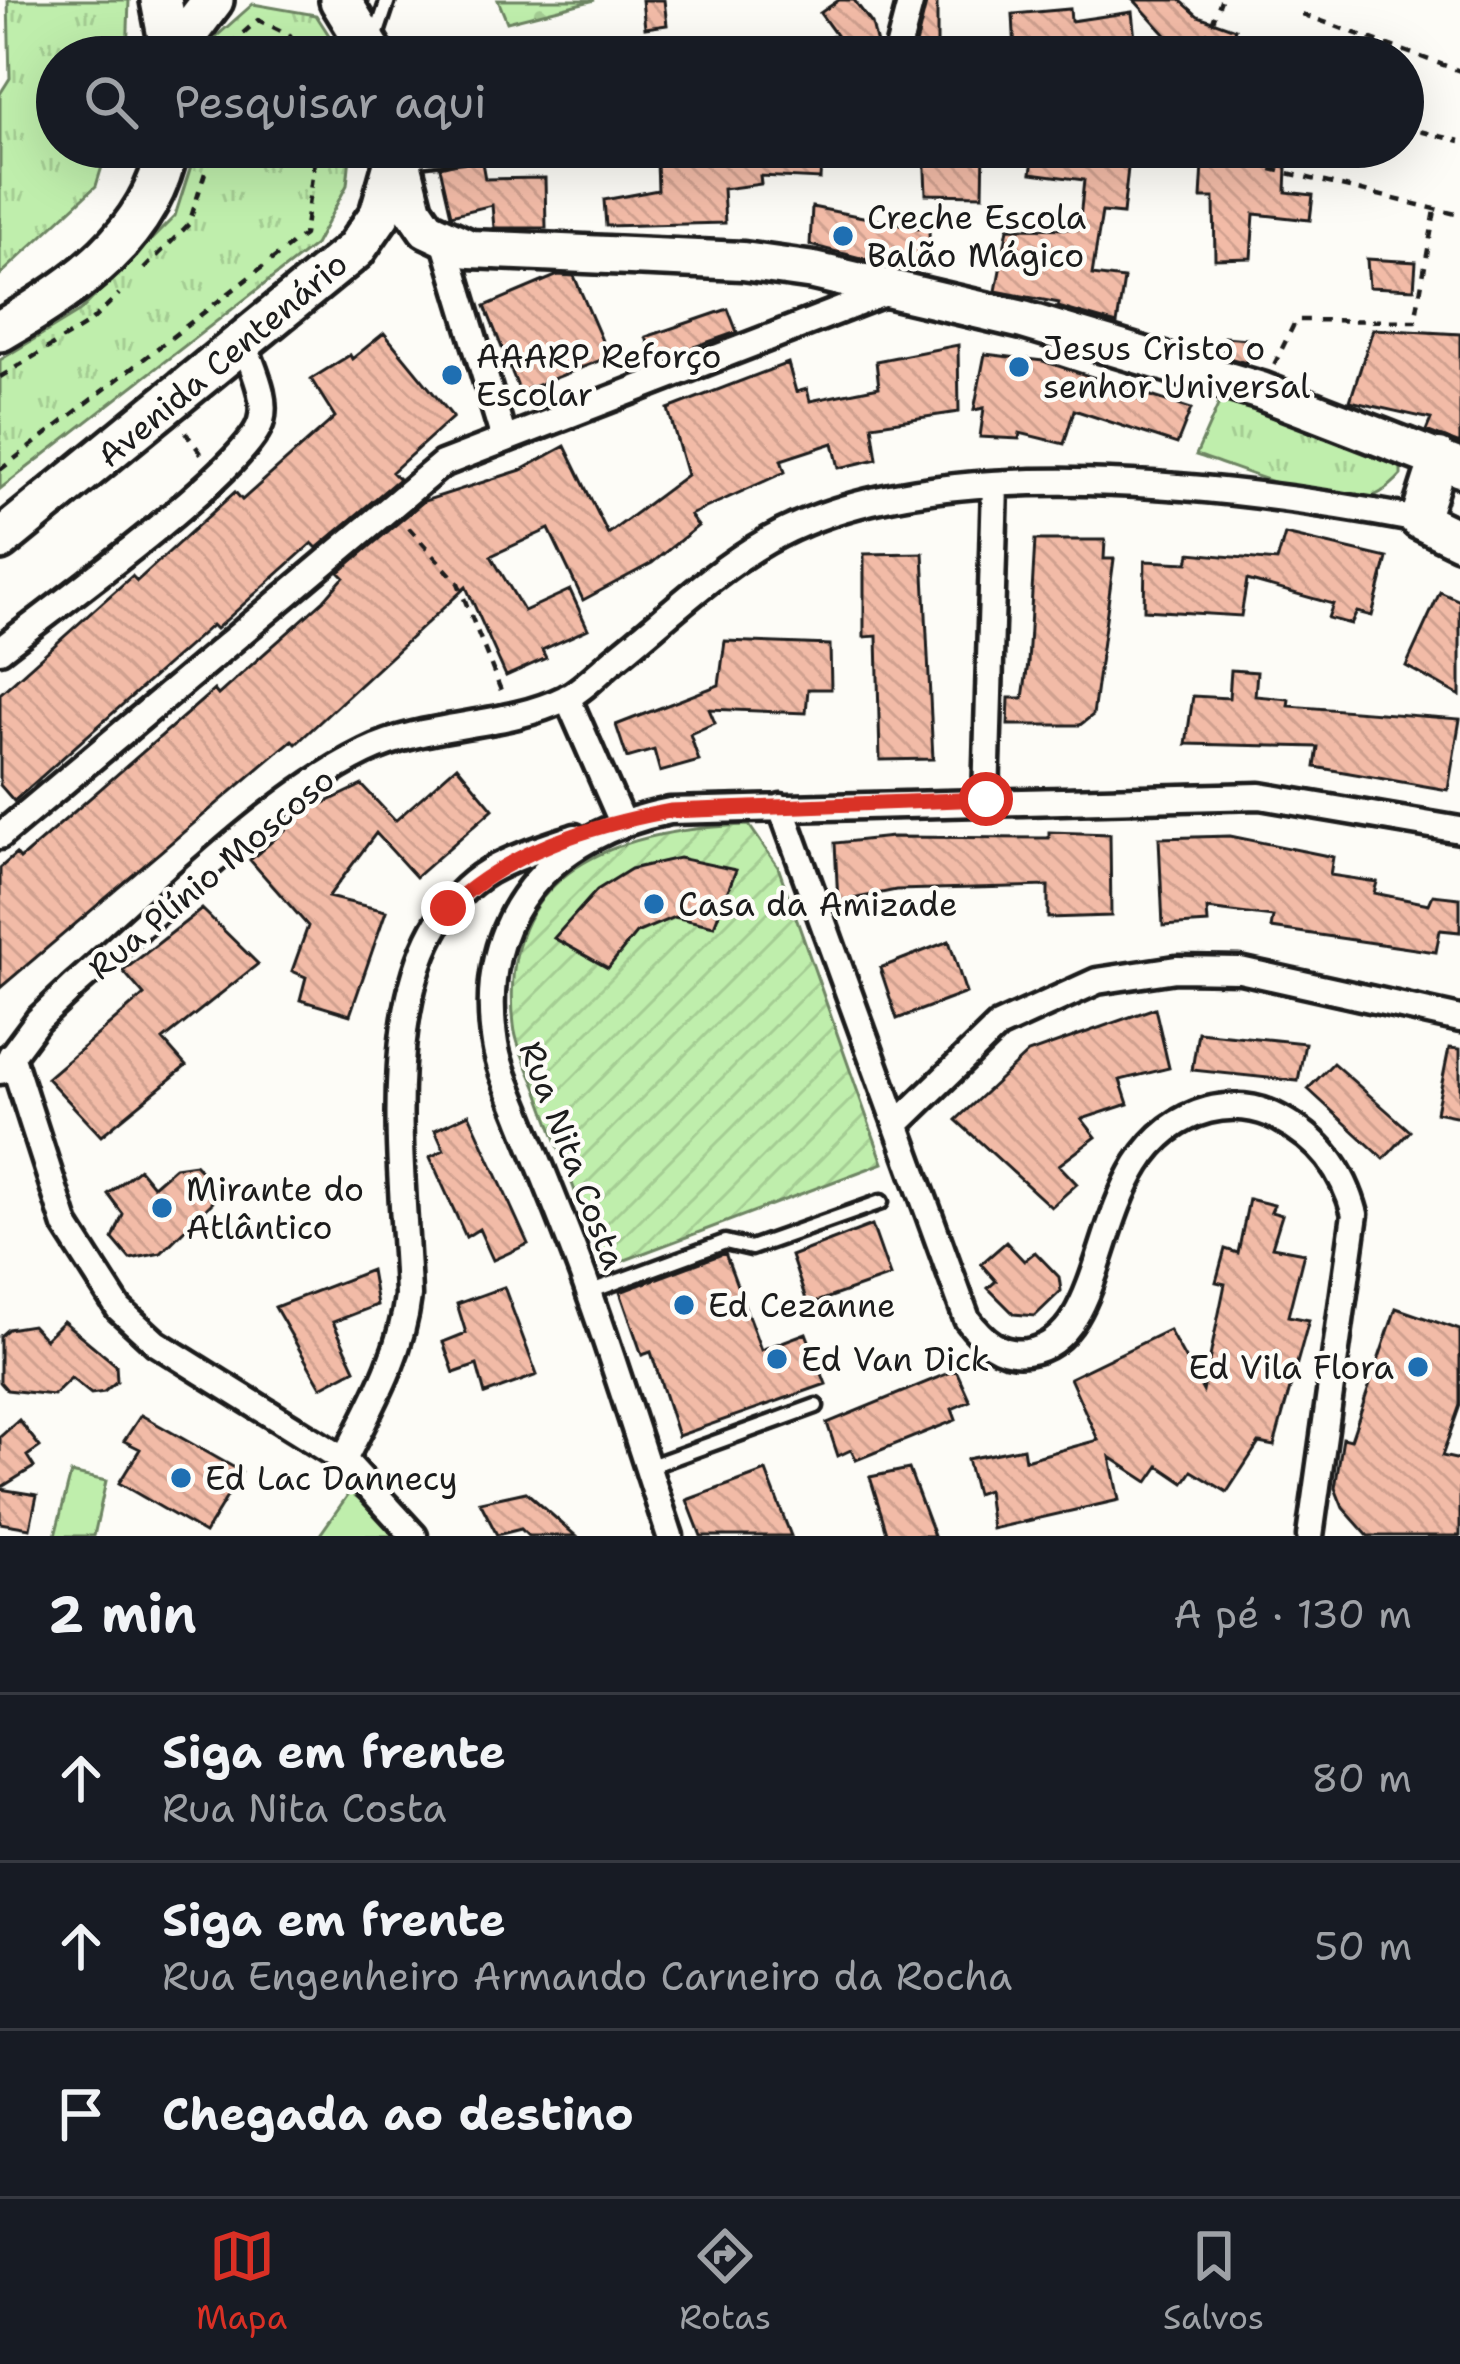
<!DOCTYPE html>
<html lang="pt">
<head>
<meta charset="utf-8">
<style>
	:root { --surface:#171b24; --page:#20242c; --text:#f1f3f6; --muted:#9ea1a6; --line:#363941; --accent:#d93025 }
	body { margin:0; font-family:"Shantell Sans",sans-serif; background:var(--page); color:var(--text) }
	.stop { position:absolute; width:36px; height:36px; margin:-27px; border:9px solid #d93025; border-radius:50%; background:#fff }
	.stop.end { background:#d93025; border-color:#fff; box-shadow:0 3px 12px #0008 }
	.list { margin:0; padding:0; list-style:none }
	h2 { display:flex; justify-content:space-between; align-items:center; height:156px; margin:0; padding:0 48px; font-size:51px }
	h2 small { font-size:39px; font-weight:400; color:var(--muted) }
	.list li { display:grid; grid-template-columns:78px 1fr auto; gap:36px; align-items:center; box-sizing:border-box; height:168px; padding:0 48px; border-top:3px solid var(--line) }
	.list b { display:block; font-size:45px; white-space:nowrap }
	.list p { margin:0; font-size:39px; white-space:nowrap; color:var(--muted) }
	.list em { font-size:39px; font-style:normal; color:var(--muted) }
	.icon { flex:none; width:66px; height:66px; fill:none; stroke:currentColor; stroke-width:2; stroke-linecap:round; stroke-linejoin:round }
	.map { position:relative; flex:none; width:1460px; height:1536px; overflow:hidden }
	.search { position:absolute; background:var(--surface); box-shadow:0 12px 48px #0002; left:36px; right:36px; top:36px; height:132px; display:flex; align-items:center; gap:30px; box-sizing:border-box; padding:0 42px; border-radius:66px; color:var(--muted); font-size:45px }
	.sheet { height:660px; background:var(--surface) }
	nav { display:flex; justify-content:space-around; align-items:center; box-sizing:border-box; height:168px; border-top:3px solid var(--line); background:var(--surface); font-size:33px; color:var(--muted) }
	nav a { display:grid; justify-items:center; gap:6px }
	nav .on { color:var(--accent) }
	.map>svg:first-child { display:block }
	.grass { fill:url(#grass-tufts); stroke:#6e8564; stroke-width:3 }
	.cemetery { fill:url(#cemetery-stones); stroke:#6e8564; stroke-width:3 }
	.garden { fill:url(#garden-furrows); stroke:#6e8564; stroke-width:3 }
	.pitch { fill:#bfeeac; stroke:#6e8564; stroke-width:3 }
	.building { fill:url(#building-back-hatch); stroke:#1c1c1c; stroke-width:3 }
	.lines { fill:none; stroke-linecap:round; stroke-linejoin:round }
	.lane-casing { stroke:#1c1c1c; stroke-width:21 }
	.street-casing { stroke:#1c1c1c; stroke-width:33 }
	.secondary-casing { stroke:#1c1c1c; stroke-width:45 }
	.primary-casing { stroke:#1c1c1c; stroke-width:48 }
	.path { stroke:#1c1c1c; stroke-width:4.5; stroke-dasharray:9 9; stroke-linecap:butt }
	.lane { stroke:#fdfcf7; stroke-width:12 }
	.street { stroke:#fdfcf7; stroke-width:24 }
	.secondary { stroke:#fdfcf7; stroke-width:36 }
	.primary { stroke:#fdfcf7; stroke-width:39 }
	.route { stroke:#d93025; stroke-width:15 }
	.poi-dot { fill:#1f6fb2; stroke:#fdfcf7; stroke-width:4.5 }
	.labels { text-anchor:middle; stroke-width:9; stroke-linejoin:round; paint-order:stroke }
	.poi-label { font-size:33px; fill:#1c1c1c; stroke:#fdfcf7; text-anchor:start }
	.street-label { font-size:33px; fill:#1c1c1c; stroke:#fdfcf7 }
</style>
</head>
<body>
<div class="map">
<svg width="1460" height="1536" viewBox="0 0 1460 1536">
	<defs>
		<pattern id="grass-tufts" width="24" height="20" patternUnits="userSpaceOnUse" patternTransform="scale(3)"><rect width="24" height="20" fill="#bfeeac"/><path d="M3 7l-1-3M5 7V3M7 7l1-3M15 17l-1-3M17 17v-4M19 17l1-3" fill="none" stroke="#a4cc93"/></pattern>
		<pattern id="cemetery-stones" width="16" height="16" patternUnits="userSpaceOnUse" patternTransform="scale(3)"><rect width="16" height="16" fill="#bfeeac"/><path d="M2 7V4a2 2 0 0 1 4 0v3zM10 15v-3a2 2 0 0 1 4 0v3z" fill="#a4cc93"/></pattern>
		<pattern id="garden-furrows" width="10" height="10" patternUnits="userSpaceOnUse" patternTransform="scale(3)"><rect width="10" height="10" fill="#bfeeac"/><path d="M-1 1l2-2M0 10L10 0M9 11l2-2" fill="none" stroke="#a4cc93"/></pattern>
		<pattern id="building-back-hatch" width="6" height="6" patternUnits="userSpaceOnUse" patternTransform="scale(3)"><rect width="6" height="6" fill="#f2bba7"/><path d="M-1 5l2 2M0 0l6 6M5-1l2 2" fill="none" stroke="#cfa08f"/></pattern>
	</defs>
	<rect width="100%" height="100%" fill="#fdfcf7"/>
	<filter id="ink" filterUnits="userSpaceOnUse"><feTurbulence type="fractalNoise" baseFrequency=".00833" numOctaves="2"/><feDisplacementMap in="SourceGraphic" scale="24" xChannelSelector="R" yChannelSelector="G"/><feConvolveMatrix kernelMatrix="1 2 1 2 8 2 1 2 1" color-interpolation-filters="sRGB"/></filter>
	<g filter="url(#ink)">
		<path class="grass" d="M8 0H129L127 57H57V147H108L96 186 0 275V94L10 78Z
			M253 4 316 15 343 57H200V51Z
			M197 147H351L347 185 315 245 0 489V360L80 311 175 216Z
			M1224 392 1401 457V475C1391 486 1378 498 1361 499 1313 501 1243 470 1196 455Z"/>
		<path class="cemetery" d="M498 0H595L507 22Z"/>
		<path class="garden" d="M749 825 778 867 883 1163 604 1268C582 1210 560 1152 539 1094 531 1073 516 1047 514 1025 496 867 620 829 749 825Z"/>
		<path class="pitch" d="M71 1473 106 1481 94 1536H55Z
			M350 1492 407 1533 405 1536H319Z"/>
		<path class="building" d="M642 0H664L667 25 645 28Z
			M839 0H854L872 24 880 57H784L836 35 820 13Z
			M927 0 937 1V57H913Z
			M1134 0H1180L1198 16 1235 29 1232 38 1275 57H1186Z
			M1070 9 1071 21 1132 12 1136 48 1051 57V50L1015 53 1013 14Z
			M686 147H822L820 179 760 176 761 184 723 189 725 223 606 226 604 200 658 190 657 162 688 161Z
			M924 147H984L983 195 926 194Z
			M1035 147 1129 159 1123 214 1102 212 1092 275 1124 279 1117 324 1058 307 1059 303 996 291 1008 228 1079 229 1084 180 1031 173Z
			M481 157 485 179 545 178 546 228H494L492 205 451 215 440 167Z
			M1203 164 1287 167 1286 192 1313 195 1310 220 1254 214 1251 258 1215 259 1214 198H1201Z
			M812 207 929 230 930 260 884 264 810 245Z
			M1367 259 1416 262 1414 289 1369 287Z
			M558 275 574 276 609 357 520 392 485 306Z
			M728 309 737 332 654 361 646 337Z
			M1373 329 1460 334V444L1426 431 1431 419 1350 401Z
			M384 333 453 417 392 472 399 479 317 548 312 543 216 629 212 625 14 801 0 785V694L132 576 137 581 235 492 242 500 335 417 311 379 350 355 352 359Z
			M1224 337 1248 339 1246 363 1222 356Z
			M958 345 959 412 872 425 877 459 839 468 833 443 781 460 785 472 690 515 698 526 652 563 583 600 549 529 491 556 524 611 570 590 588 629 542 650 546 658 506 676 466 587 296 744 292 740 0 988V868L16 854 20 859 214 690 218 695 324 600 344 577 339 572 424 501 521 470 565 446 608 534 687 475 668 409 788 363 796 392 807 389 810 401 879 387 876 361Z
			M985 354 1043 361 1191 409 1177 444 1074 410 1064 444 1020 433 1019 439 980 437 984 408 974 410Z
			M1285 534 1387 558 1372 616 1357 612 1351 624 1328 618 1333 604 1247 580 1241 616 1144 610 1145 561 1188 563 1190 553 1277 561Z
			M1035 540H1105L1104 559H1114L1093 715 1080 725H1008L1009 698H1023L1028 663Z
			M923 553 933 759 880 760 877 636 864 637V554Z
			M1440 592 1460 601V696L1406 666Z
			M725 641 830 645 831 689H808L806 713 709 709 715 723 690 734 699 761 660 772 654 750 627 758 616 725 719 685Z
			M1231 670 1257 672 1255 696 1289 699 1288 706 1460 719 1448 790 1315 767 1318 747 1186 744 1193 696 1229 698Z
			M457 766 493 809 416 877 376 833 328 897 386 911 350 1015 300 1000 306 977 292 971 308 926 250 860 306 812 362 785 395 821Z
			M1049 832 1110 834 1111 916 1048 918V886L896 890 838 902 835 843 892 837 1049 838Z
			M1230 836 1333 857 1330 875 1377 882 1374 893 1429 904 1433 895 1460 898V932L1440 930 1436 952 1271 928 1273 917 1207 909 1208 923 1163 926 1159 838Z
			M679 858 736 870 714 926 674 917 636 933 608 968 554 938 597 890 631 869Z
			M202 909 258 964 163 1040 186 1066 101 1136 47 1078 144 995 123 971Z
			M949 941 966 993 897 1019 880 968Z
			M1155 1008 1169 1068 1120 1080 1128 1104 1082 1119 1096 1137 1059 1165 1077 1184 1051 1207 956 1120 1028 1053Z
			M1198 1032 1305 1043 1298 1081 1192 1070Z
			M1449 1048 1460 1049V1117L1436 1112Z
			M1333 1063 1410 1131 1384 1159 1308 1089Z
			M469 1114 528 1244 493 1260 479 1229 466 1237 430 1157 444 1150 435 1130Z
			M195 1164 214 1184 213 1202 161 1253 130 1259 113 1239 123 1214 108 1194 139 1169 153 1186 175 1167Z
			M1249 1199 1274 1205 1271 1212 1282 1215 1272 1247 1304 1253 1288 1316 1309 1320 1274 1446 1259 1443 1227 1492 1192 1471 1184 1483 1159 1466 1148 1482 1110 1457 1119 1500 992 1529 987 1490 976 1494 967 1459 1023 1448 1025 1460 1098 1440 1070 1378 1169 1330 1203 1391 1225 1284 1216 1282 1225 1249 1238 1253Z
			M872 1225 890 1276 808 1305 791 1256Z
			M1006 1242 1024 1261 1035 1252 1059 1277 1061 1291 1035 1316 1014 1314 988 1288 996 1281 981 1264Z
			M725 1253 761 1350 806 1333 826 1384 678 1436 651 1352 642 1355 620 1292Z
			M371 1270 377 1305 333 1322 355 1369 321 1387 275 1307Z
			M504 1287 537 1375 485 1394 477 1365 454 1373 443 1342 466 1333 457 1304Z
			M1396 1308 1460 1330V1405L1442 1456 1460 1460V1536H1368L1343 1508 1335 1488 1343 1438 1351 1440Z
			M63 1321 116 1365 117 1381 104 1392 91 1394 71 1378 53 1395 7 1390 0 1382V1336L8 1329 32 1325 45 1339Z
			M956 1370 970 1401 952 1409 956 1420 856 1460 851 1450 838 1456 827 1423Z
			M141 1415 242 1472 205 1533 119 1483 140 1449 124 1441Z
			M19 1420 40 1447 27 1456 34 1467 0 1488V1437Z
			M909 1469 934 1536H888L870 1477Z
			M766 1471 791 1536H701L687 1500Z
			M0 1489 37 1495 30 1528 0 1523Z
			M526 1492 576 1536H528L521 1529 497 1535 480 1502Z"/>
		<g class="lines">
			<g class="lane-casing">
				<path id="lane" d="M374 42 388 0
					M589 1292 725 1242 751 1248 881 1202
					M648 1467 816 1406"/>
			</g>
			<g class="street-casing">
				<path id="street" d="M896 57 911 0
					M400 155 466 147
					M444 240 504 439
					M0 650C48 612 249 468 261 421 268 396 251 366 244 342
					M567 697 621 820
					M986 799 995 485
					M781 807 967 1319C982 1339 1000 1356 1027 1352 1121 1338 1083 1143 1208 1110 1231 1104 1257 1106 1279 1118 1320 1140 1343 1169 1355 1214L1310 1536
					M0 836 442 464 892 290
					M11 1055 66 1226 119 1309 156 1343 344 1460 414 1536
					M0 1071 38 1020 75 985C157 914 270 798 365 752 428 721 503 729 566 698 584 689 600 671 616 658 666 618 711 573 767 541 932 446 1237 486 1419 520
					M898 1123 998 1026 1097 981 1176 969 1240 970 1460 1019
					M344 1460C371 1406 401 1356 408 1296 405 1173 365 945 489 871 516 856 546 847 575 837
					M670 1536C643 1455 618 1373 589 1292 569 1235 545 1178 522 1121 513 1097 499 1070 495 1044 475 916 551 834 670 811L1260 796 1460 830"/>
			</g>
			<g class="secondary-casing">
				<path id="secondary" d="M400 155 414 210 427 229 470 249 743 261 814 271 1023 320 1261 391 1460 468
					M1439 458 1419 520 1460 540"/>
			</g>
			<g class="primary-casing">
				<path id="primary" d="M161 0 172 57
					M340 0 375 57
					M172 54 213 0
					M0 331C75 288 151 236 168 147
					M0 540 355 250 380 214 399 147"/>
			</g>
			<path class="path" d="M1302 14 1460 71
				M216 57 258 20 290 35 301 57
				M1199 57 1221 0
				M1403 127 1460 141
				M1129 147 1255 165 1460 215
				M144 269 189 224 213 147
				M1274 365 1296 320 1415 321 1436 205
				M0 377 89 323 119 294
				M185 432 203 456
				M0 470 304 235 316 147
				M409 528 458 583 502 693"/>
			<use href="#lane" class="lane"/>
			<use href="#street" class="street"/>
			<use href="#secondary" class="secondary"/>
			<use href="#primary" class="primary"/>
		</g>
	</g>
	<g class="lines" filter="url(#ink)">
		<path class="route" d="M448 908C509 851 589 826 670 811L986 799"/>
	</g>
	<g class="poi-dot">
		<circle cx="843" cy="236" r="12"/>
		<circle cx="1019" cy="367" r="12"/>
		<circle cx="452" cy="375" r="12"/>
		<circle cx="654" cy="904" r="12"/>
		<circle cx="162" cy="1208" r="12"/>
		<circle cx="684" cy="1305" r="12"/>
		<circle cx="777" cy="1359" r="12"/>
		<circle cx="1418" cy="1367" r="12"/>
		<circle cx="181" cy="1478" r="12"/>
	</g>
	<g class="labels">
		<g class="poi-label">
			<text x="867" y="229">Creche Escola<tspan x="867" dy="38">Balão Mágico</tspan></text>
			<text x="1043" y="360">Jesus Cristo o<tspan x="1043" dy="38">senhor Universal</tspan></text>
			<text x="476" y="368">AAARP Reforço<tspan x="476" dy="38">Escolar</tspan></text>
			<text x="678" y="916">Casa da Amizade</text>
			<text x="186" y="1201">Mirante do<tspan x="186" dy="38">Atlântico</tspan></text>
			<text x="708" y="1317">Ed Cezanne</text>
			<text x="801" y="1371">Ed Van Dick</text>
			<text x="1394" y="1379" text-anchor="end">Ed Vila Flora</text>
			<text x="205" y="1490">Ed Lac Dannecy</text>
		</g>
		<g class="street-label">
			<text transform="translate(222 359) rotate(-40)" y="12">Avenida Centenário</text>
			<text transform="translate(211 873) rotate(-40)" y="12">Rua Plínio Moscoso</text>
			<text transform="translate(573 1155) rotate(69)" y="12">Rua Nita Costa</text>
		</g>
	</g>
</svg>
<div class="stop" style="left:986px;top:799px"></div>
<div class="stop end" style="left:448px;top:908px"></div>
<div class="search"><svg class="icon" aria-label="search" viewBox="0 0 24 24"><circle cx="10" cy="10" r="6"/><path d="M15 15l6 6"/></svg>Pesquisar aqui</div>
</div>
<section class="sheet">
<h2>2 min<small>A pé · 130 m</small></h2>
<ul class="list">
<li><svg class="icon" aria-label="ahead" viewBox="0 0 24 24"><path d="M12 20V5M6 11l6-6 6 6"/></svg><div><b>Siga em frente</b><p>Rua Nita Costa</p></div><em>80 m</em></li>
<li><svg class="icon" aria-label="ahead" viewBox="0 0 24 24"><path d="M12 20V5M6 11l6-6 6 6"/></svg><div><b>Siga em frente</b><p>Rua Engenheiro Armando Carneiro da Rocha</p></div><em>50 m</em></li>
<li><svg class="icon" aria-label="arrive" viewBox="0 0 24 24"><path d="M6 21V4h12l-3 4 3 4H6"/></svg><div><b>Chegada ao destino</b></div></li>
</ul>
</section>
<nav>
<a class="on"><svg class="icon" aria-label="map" viewBox="0 0 24 24"><path d="M3 6l6-2 6 2 6-2v14l-6 2-6-2-6 2zM9 4v14M15 6v14"/></svg>Mapa</a>
<a><svg class="icon" aria-label="directions" viewBox="0 0 24 24"><path d="M12 3l9 9-9 9-9-9zM9 14v-3h6M13 9l2 2-2 2"/></svg>Rotas</a>
<a><svg class="icon" aria-label="saved" viewBox="0 0 24 24"><path d="M7 4h10v16l-5-4-5 4z"/></svg>Salvos</a>
</nav>
</body>
</html>
